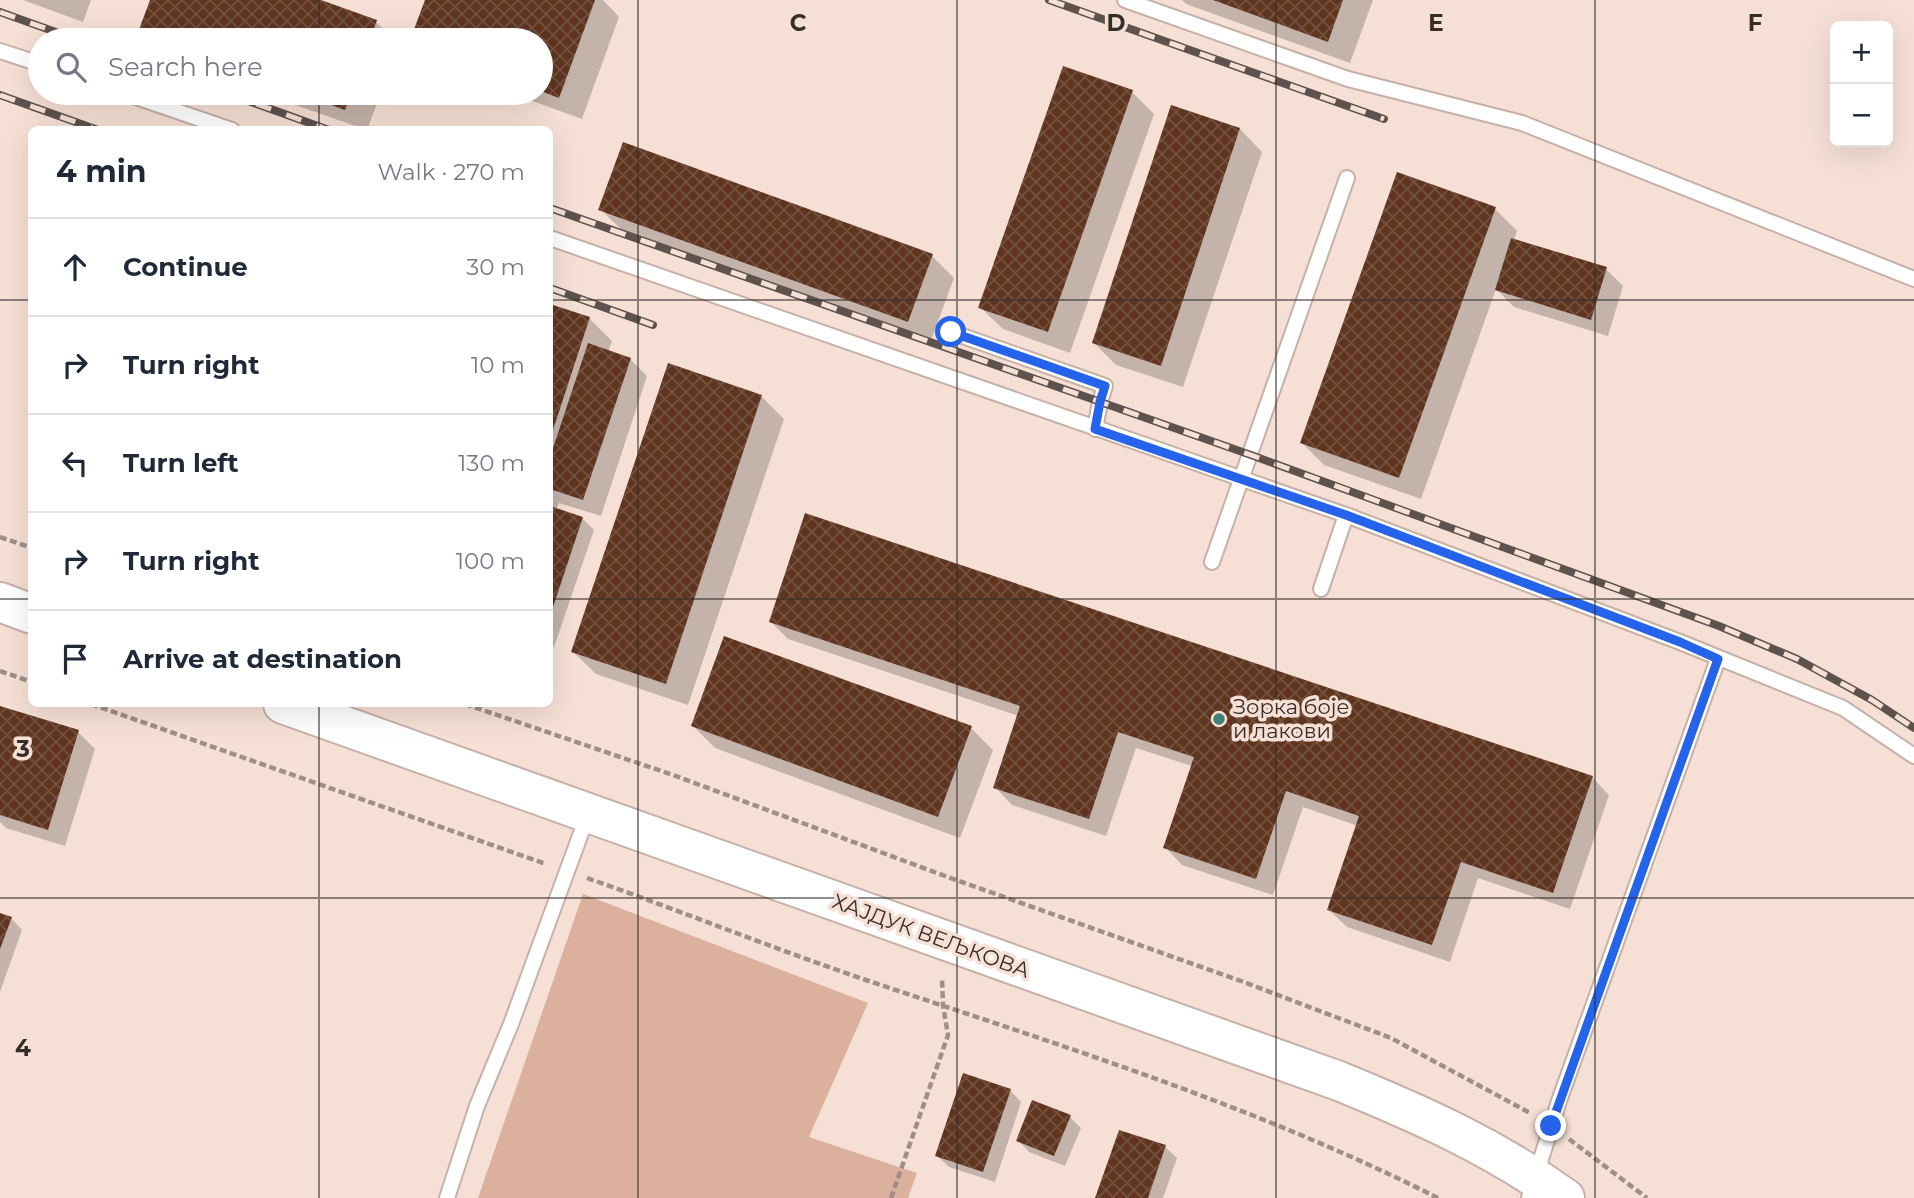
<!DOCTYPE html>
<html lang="en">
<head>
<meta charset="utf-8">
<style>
	:root { --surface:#fff; --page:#f2f2f3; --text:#1f2937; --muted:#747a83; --line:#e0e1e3 }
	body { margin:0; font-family:Montserrat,sans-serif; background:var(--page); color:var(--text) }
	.controls { position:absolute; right:21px; top:21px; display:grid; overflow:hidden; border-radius:10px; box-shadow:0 7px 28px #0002 }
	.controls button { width:63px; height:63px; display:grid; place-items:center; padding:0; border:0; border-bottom:2px solid var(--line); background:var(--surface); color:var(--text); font:35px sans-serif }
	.stop { position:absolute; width:21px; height:21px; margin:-16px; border:5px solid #2563eb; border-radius:50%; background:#fff }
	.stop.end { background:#2563eb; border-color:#fff; box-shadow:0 2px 7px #0008 }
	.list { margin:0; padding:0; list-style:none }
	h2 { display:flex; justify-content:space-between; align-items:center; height:91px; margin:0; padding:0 28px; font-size:30px }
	h2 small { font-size:23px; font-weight:400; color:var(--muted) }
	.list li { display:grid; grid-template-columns:46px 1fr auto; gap:21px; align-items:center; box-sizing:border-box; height:98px; padding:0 28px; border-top:2px solid var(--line) }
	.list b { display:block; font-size:26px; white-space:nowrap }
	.list em { font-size:23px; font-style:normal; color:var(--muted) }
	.icon { flex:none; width:38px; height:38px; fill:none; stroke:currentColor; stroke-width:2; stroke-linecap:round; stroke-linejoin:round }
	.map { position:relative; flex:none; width:1914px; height:1198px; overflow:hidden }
	.search { position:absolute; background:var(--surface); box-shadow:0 7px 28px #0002; left:28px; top:28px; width:525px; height:77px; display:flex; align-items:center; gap:18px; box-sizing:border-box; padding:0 24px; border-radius:38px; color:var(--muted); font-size:26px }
	.panel { position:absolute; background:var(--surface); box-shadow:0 7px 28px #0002; left:28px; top:126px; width:525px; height:581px; border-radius:10px }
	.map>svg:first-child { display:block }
	.green { fill:#dbb09c }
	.shadow { fill:#0003 }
	.building { fill:url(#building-cross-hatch) }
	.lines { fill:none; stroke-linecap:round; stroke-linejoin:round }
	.lane-casing { stroke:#c6b1a7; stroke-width:18 }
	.primary-casing { stroke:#c6b1a7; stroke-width:42 }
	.path { stroke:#9f8f88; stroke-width:4.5; stroke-dasharray:7 3.5; stroke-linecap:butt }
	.lane { stroke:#fff; stroke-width:14 }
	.primary { stroke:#fff; stroke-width:38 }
	.rail-casing { stroke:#5d524d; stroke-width:8 }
	.rail { stroke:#f6e0d5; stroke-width:5; stroke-dasharray:16; stroke-linecap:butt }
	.route { stroke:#2563eb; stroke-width:9 }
	.grid { fill:none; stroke:#352d29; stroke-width:2; stroke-opacity:0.55 }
	.poi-dot { fill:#3e8174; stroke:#f6e0d5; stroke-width:2.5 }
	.labels { text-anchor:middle; stroke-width:7; stroke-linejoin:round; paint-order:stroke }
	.poi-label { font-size:21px; fill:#352d29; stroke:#f6e0d5; text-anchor:start }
	.street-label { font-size:21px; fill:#352d29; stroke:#f6e0d5 }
	.grid-label { font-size:23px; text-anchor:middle; font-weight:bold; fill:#352d29; stroke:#f6e0d5; stroke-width:7; stroke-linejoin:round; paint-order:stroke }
</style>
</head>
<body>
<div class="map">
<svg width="1914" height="1198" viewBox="0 0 1914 1198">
	<defs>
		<pattern id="building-cross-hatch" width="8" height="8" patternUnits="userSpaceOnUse" patternTransform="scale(1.75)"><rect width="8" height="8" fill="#5f351f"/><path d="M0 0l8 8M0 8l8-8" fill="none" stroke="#73513f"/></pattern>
	</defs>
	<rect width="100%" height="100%" fill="#f6e0d5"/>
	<path class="green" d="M583 894 868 1003 809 1137 917 1173 908 1198H478Z"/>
	<path class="shadow" d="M23 0H91L83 22Z
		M152 0H316L376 22 395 40H145L139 35Z
		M427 0H603L619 17 582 119 510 93H541V40H412Z
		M1182 0H1373L1350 63 1186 4Z
		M1132 92 1154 114 1070 353 1003 329 980 307Z
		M261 93H381L367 130Z
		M1240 129 1262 152 1183 387 1116 365 1094 343Z
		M600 209 932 256 954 278 930 343 623 231Z
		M1495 209 1517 231 1514 240 1606 269 1623 286 1608 336 1514 307 1496 289 1421 499 1324 465 1302 443Z
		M550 306 589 318 612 341 608 352 630 359 647 376 601 516 559 503 556 510 582 518 594 530 554 647 550 646Z
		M761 396 784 419 688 705 596 674 573 652Z
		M771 622 1592 777 1609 795 1570 909 1478 878 1450 962 1347 927 1329 910 1358 826 1303 807 1273 895 1182 865 1165 847 1192 766 1136 748 1106 836 1012 805 995 787 1019 716 788 639Z
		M0 708 78 732 95 749 65 846 6 828 0 822Z
		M693 726 971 728 993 750 960 838 715 748Z
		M0 915 11 918 22 930 0 992Z
		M1010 1090 1021 1102 995 1182 949 1167 937 1156Z
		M1070 1117 1081 1128 1065 1166 1029 1152 1018 1140Z
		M1165 1147 1177 1158 1163 1198H1097Z"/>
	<path class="building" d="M150 0H321L377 20 370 40H152L137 35Z
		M425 0H595L559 98 541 91V40H410Z
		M1213 0H1343L1328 42Z
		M1063 66 1133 90 1048 332 978 308Z
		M299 93H351L345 110Z
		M1171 105 1240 128 1161 366 1092 343Z
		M623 142 933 254 908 322 598 210Z
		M1397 172 1496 207 1399 478 1300 443Z
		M1511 238 1607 267 1591 320 1495 290Z
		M550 304 590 317 550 439Z
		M588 343 631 358 583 500 550 489V457Z
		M668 363 762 395 666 684 571 652Z
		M550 506 583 517 550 616Z
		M805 513 1593 776 1553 893 1461 862 1432 945 1327 910 1359 816 1286 791 1256 879 1163 848 1194 757 1118 732 1089 819 993 788 1020 706 769 622Z
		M724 636 972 726 938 817 691 726Z
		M0 706 79 730 48 830 0 815Z
		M0 913 12 917 0 949Z
		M963 1073 1011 1089 983 1172 935 1156Z
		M1032 1100 1071 1115 1054 1156 1016 1141Z
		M1119 1130 1166 1145 1148 1198H1095Z"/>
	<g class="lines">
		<g class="lane-casing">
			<path id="lane" d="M1125 0 1348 79 1522 123 1914 279
				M0 51 40 64
				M124 93 232 130
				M550 238 1346 515 1680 642 1843 708 1914 756
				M951 332 1105 386 1100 402 1095 429
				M1212 562 1347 178
				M1321 589 1346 515
				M447 1198 477 1106 511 1024 588 814
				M1529 1198 1559 1101 1718 659"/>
		</g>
		<g class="primary-casing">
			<path id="primary" d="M0 602 32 614
				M283 704 1339 1081C1422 1115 1492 1146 1565 1198"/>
		</g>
		<path class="path" d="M0 537 32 548
			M0 671 32 682
			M91 704 546 864
			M465 704 673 775 945 876 1241 981 1391 1038 1530 1113
			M587 878C681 911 772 948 866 980 1059 1045 1256 1106 1438 1198
			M1569 1139 1647 1198
			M891 1198 948 1035 943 1006 942 978"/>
		<use href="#lane" class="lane"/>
		<use href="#primary" class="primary"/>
		<g class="rail-casing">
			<path id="rail" d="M1049 0 1384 119
				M0 12 78 40
				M226 93 329 130
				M0 95 98 130
				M550 208 1251 455 1719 626 1797 659 1872 700 1914 728
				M550 288 653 325"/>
		</g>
		<use href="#rail" class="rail"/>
	</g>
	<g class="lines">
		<path class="route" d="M951 332 1105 386 1100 402 1095 429 1346 515 1680 642 1718 659 1551 1126"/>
	</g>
	<path class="grid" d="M319 0V40M638 0V1198M957 0V1198M1276 0V1198M1595 0V1198M319 93V130M0 300H32M550 300H1914M0 599H32M550 599H1914M319 704V1198M0 898H1914"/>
	<circle class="poi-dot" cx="1219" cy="719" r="7"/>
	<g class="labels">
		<g class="poi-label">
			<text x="1233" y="714">Зорка боје<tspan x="1233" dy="24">и лакови</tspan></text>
		</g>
		<g class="street-label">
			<text transform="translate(931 936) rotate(20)" y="7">ХАЈДУК ВЕЉКОВА</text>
		</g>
	</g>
	<g class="grid-label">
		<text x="798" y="31">C</text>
		<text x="1116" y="31">D</text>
		<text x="1436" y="31">E</text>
		<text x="1755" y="31">F</text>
		<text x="23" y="757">3</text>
		<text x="23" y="1056">4</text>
	</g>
</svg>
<div class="controls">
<button>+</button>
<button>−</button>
</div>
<div class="stop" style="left:951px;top:332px"></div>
<div class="stop end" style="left:1551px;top:1126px"></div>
<div class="search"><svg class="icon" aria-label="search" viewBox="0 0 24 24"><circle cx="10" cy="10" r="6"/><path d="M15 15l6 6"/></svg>Search here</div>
<section class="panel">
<h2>4 min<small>Walk · 270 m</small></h2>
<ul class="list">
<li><svg class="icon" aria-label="ahead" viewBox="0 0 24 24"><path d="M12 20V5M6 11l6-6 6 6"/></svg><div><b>Continue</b></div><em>30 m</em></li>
<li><svg class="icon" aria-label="right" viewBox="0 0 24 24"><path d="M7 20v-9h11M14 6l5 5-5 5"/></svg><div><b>Turn right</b></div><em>10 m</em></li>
<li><svg class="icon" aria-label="left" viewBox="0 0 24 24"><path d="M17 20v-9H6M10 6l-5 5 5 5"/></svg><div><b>Turn left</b></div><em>130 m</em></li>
<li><svg class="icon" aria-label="right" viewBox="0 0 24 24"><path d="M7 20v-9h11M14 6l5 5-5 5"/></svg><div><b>Turn right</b></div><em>100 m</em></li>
<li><svg class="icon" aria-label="arrive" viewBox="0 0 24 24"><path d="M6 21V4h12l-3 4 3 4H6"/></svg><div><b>Arrive at destination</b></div></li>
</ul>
</section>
</div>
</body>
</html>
